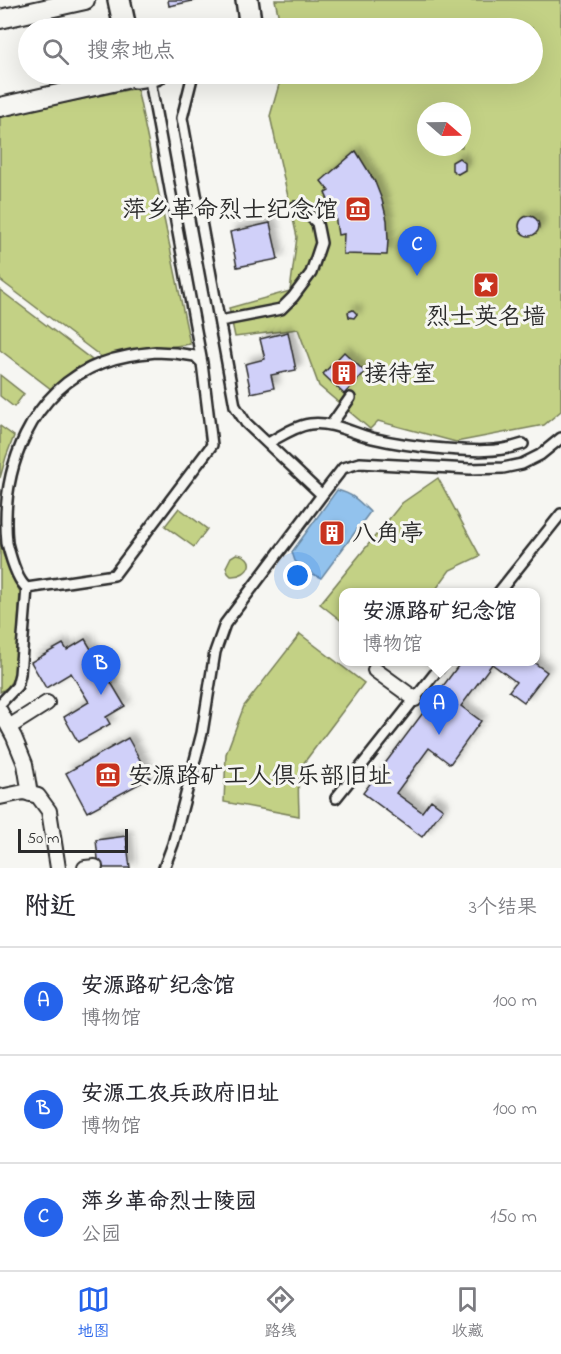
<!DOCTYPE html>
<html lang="zh">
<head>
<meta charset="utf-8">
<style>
	:root { --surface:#fff; --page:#f7f7f7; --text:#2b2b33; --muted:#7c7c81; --line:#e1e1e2; --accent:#2563eb }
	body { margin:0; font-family:"Indie Flower","LXGW WenKai TC",sans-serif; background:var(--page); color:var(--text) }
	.compass { position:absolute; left:417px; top:102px; width:54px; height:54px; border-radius:50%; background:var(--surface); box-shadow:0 6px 24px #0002; rotate:110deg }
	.scale { position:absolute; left:18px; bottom:15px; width:110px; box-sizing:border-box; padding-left:6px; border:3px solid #2b2b2b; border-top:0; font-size:16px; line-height:21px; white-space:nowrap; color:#2b2b2b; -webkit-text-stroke:4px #f6f6f2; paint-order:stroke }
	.you { position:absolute; left:298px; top:576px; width:21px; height:21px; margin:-15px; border:4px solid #fff; border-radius:50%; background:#1a73e8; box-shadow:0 0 0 9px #1a73e833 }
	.badge { display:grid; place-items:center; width:39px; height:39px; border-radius:50%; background:var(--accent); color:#fff; font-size:20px; font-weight:700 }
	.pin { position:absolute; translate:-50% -50px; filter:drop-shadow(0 2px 3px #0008) }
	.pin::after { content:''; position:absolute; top:32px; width:21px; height:18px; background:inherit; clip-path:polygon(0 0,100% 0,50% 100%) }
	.popup { position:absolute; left:339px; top:588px; width:201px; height:78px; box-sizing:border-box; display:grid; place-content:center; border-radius:12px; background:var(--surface); filter:drop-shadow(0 2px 4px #0005); font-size:20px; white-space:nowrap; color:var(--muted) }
	.popup b { font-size:22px; color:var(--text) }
	.popup::after { content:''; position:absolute; left:50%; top:100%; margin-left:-12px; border:12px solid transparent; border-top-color:var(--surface) }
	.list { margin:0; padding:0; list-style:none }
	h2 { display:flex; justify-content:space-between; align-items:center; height:78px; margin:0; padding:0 24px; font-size:26px }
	h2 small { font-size:20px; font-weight:400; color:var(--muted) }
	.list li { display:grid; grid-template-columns:39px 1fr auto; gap:18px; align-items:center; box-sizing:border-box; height:108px; padding:0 24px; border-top:2px solid var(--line) }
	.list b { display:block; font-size:22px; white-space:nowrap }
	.list p { margin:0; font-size:20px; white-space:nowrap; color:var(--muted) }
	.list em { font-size:20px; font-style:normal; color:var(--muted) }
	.icon { flex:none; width:33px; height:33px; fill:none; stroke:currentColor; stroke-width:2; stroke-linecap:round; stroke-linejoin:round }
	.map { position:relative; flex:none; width:561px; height:868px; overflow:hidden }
	.search { position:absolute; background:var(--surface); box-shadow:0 6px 24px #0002; left:18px; right:18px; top:18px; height:66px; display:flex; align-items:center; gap:15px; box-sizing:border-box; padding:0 21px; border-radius:33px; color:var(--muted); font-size:22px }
	.sheet { height:402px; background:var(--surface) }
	nav { display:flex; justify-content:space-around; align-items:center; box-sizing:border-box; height:84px; border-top:2px solid var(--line); background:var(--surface); font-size:16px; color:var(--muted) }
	nav a { display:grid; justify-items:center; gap:3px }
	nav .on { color:var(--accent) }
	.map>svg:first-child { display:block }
	.green { fill:#c3d185; stroke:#777e58; stroke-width:1.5; fill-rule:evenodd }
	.water { fill:#92c2ed; stroke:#69869f; stroke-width:1.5 }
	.building { fill:#d0d0f9; stroke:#2b2b2b; stroke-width:1.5; filter:url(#shadow) }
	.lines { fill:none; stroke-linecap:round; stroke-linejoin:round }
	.service-casing { stroke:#2b2b2b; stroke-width:14 }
	.pedestrian-casing { stroke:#2b2b2b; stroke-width:18 }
	.minor-casing { stroke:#2b2b2b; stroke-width:22 }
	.tertiary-casing { stroke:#2b2b2b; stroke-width:26 }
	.service { stroke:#f6f6f2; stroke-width:9 }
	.pedestrian { stroke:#f6f6f2; stroke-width:14 }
	.minor { stroke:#f6f6f2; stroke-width:18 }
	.tertiary { stroke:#f6f6f2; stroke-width:21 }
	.labels { text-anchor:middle; stroke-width:6; stroke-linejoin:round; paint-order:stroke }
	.poi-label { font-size:24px; fill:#2b2b2b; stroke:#f6f6f2; text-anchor:start }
</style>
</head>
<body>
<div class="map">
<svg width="561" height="868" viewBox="0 0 561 868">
	<defs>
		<filter id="shadow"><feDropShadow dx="5.5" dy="-5.5" stdDeviation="3" flood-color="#0004"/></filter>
	</defs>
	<rect width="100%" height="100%" fill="#f6f6f2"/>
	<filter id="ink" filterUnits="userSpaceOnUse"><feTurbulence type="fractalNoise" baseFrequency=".0167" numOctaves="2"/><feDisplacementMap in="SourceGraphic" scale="12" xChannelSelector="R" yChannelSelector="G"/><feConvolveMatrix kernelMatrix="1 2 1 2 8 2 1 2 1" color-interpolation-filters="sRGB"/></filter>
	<g filter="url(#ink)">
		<path class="green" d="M275 0H561V411L544 425 456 442 378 421 370 429 319 386 298 329 235 337 229 308 290 291 297 237 270 116 282 74H532V28H281ZM426 111H462V147H426Z
			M137 88 190 344 123 353 103 358 0 280V116Z
			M0 290 92 360 75 369 51 389 0 350Z
			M0 375 24 394 14 407 0 396Z
			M0 426 14 436 6 457 0 478Z
			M438 478 480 556 450 570 434 592H343V622L320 604 402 503Z
			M179 508 207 529 194 547 165 526Z
			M0 539 3 554 20 592 15 676 7 688 0 692Z
			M236 554C258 556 250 577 231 576L228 573 226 567 231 557Z
			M300 634 364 683 303 764C296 780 299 798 299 816L224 802 226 754 244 706Z"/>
		<path class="water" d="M337 490C353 494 359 501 370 512L321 578 313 574 295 561 292 552Z"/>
		<path class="building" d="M168 0H197L169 6Z
			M356 151 375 182 382 200 387 220 388 240 387 255 343 254 344 234 338 235 335 215 325 193 329 191 321 181Z
			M459 158 465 163V170L458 174 452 170V162Z
			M519 226a10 10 0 1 1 20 0a10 10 0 1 1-20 0Z
			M270 223 278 259 237 267 230 232Z
			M353 310 357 314 354 318 349 317 348 312Z
			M288 332 296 370 271 375 274 388 251 393 245 364 265 359 260 339Z
			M344 352 365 372 344 394 323 374Z
			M333 528 337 531V537L333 540 328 539 325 534 328 529Z
			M85 639 125 706 106 717 110 724 78 742 64 717 89 702 71 673 46 688 31 662 63 644 67 650Z
			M461 662H533L547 672 524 702 509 691 516 682 492 664 461 706 481 721 450 764 429 748 396 793 422 812 431 800 443 809 422 837 363 793Z
			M128 738 150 778 87 812 66 773Z
			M126 836 130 868H99L96 840Z"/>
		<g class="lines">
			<g class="service-casing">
				<path id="service" d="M149 75 202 363
					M220 321 281 309 293 297 311 273 321 243 317 223 310 216 295 207
					M156 352 175 353 195 356 202 363 212 445 114 575 27 588C17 581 10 555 7 543 0 469 31 390 102 363 120 356 137 354 156 352Z
					M331 425 350 398
					M268 443C281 436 295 426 310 424 332 421 352 433 372 438 397 444 420 447 445 449 472 451 497 453 523 444
					M322 495 343 468 360 463 470 469 503 468 522 464 540 455 561 438
					M499 592 561 514
					M0 704 17 686 20 674 27 588
					M336 798 444 662
					M164 868 173 844 202 733 215 652 225 624 322 495 246 423 235 406 182 118 193 74"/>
			</g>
			<g class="pedestrian-casing">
				<path id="pedestrian" d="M375 670 415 699
					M0 711 14 737 25 764 30 794
					M9 727 47 703
					M0 797 24 792 38 796 49 811 58 868
					M85 868 95 867"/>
			</g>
			<g class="minor-casing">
				<path id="minor" d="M0 19 85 0
					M0 107 135 77"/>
			</g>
			<g class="tertiary-casing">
				<path id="tertiary" d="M119 0 125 28
					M247 0 251 28
					M134 74 135 77 156 74"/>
			</g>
			<use href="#service" class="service"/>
			<use href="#pedestrian" class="pedestrian"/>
			<use href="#minor" class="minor"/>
			<use href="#tertiary" class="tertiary"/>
		</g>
	</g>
	<defs>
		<g id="museum-square" transform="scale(1.35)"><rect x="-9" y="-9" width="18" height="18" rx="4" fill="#c8321e" stroke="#f6f6f2"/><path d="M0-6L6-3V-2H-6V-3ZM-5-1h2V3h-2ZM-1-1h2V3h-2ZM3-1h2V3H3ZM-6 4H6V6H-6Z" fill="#fff"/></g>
		<g id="sight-square" transform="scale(1.35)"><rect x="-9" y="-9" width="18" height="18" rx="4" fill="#c8321e" stroke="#f6f6f2"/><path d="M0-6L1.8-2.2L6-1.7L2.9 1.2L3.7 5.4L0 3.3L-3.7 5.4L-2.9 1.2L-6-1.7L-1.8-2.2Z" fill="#fff"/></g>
		<g id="building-square" transform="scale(1.35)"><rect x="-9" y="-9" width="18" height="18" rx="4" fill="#c8321e" stroke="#f6f6f2"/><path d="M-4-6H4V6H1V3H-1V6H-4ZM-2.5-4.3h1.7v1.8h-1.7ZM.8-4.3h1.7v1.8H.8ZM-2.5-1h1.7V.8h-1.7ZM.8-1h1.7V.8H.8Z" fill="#fff"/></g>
	</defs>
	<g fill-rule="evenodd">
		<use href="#museum-square" x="358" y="209"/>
		<use href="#sight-square" x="486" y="285"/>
		<use href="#building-square" x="344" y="373"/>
		<use href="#building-square" x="332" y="533"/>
		<use href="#museum-square" x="108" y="775"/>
	</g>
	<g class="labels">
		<g class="poi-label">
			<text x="338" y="217" text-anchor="end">萍乡革命烈士纪念馆</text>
			<text x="486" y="324" text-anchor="middle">烈士英名墙</text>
			<text x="364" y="381">接待室</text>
			<text x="352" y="541">八角亭</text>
			<text x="128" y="783">安源路矿工人俱乐部旧址</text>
		</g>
	</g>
</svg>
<svg class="compass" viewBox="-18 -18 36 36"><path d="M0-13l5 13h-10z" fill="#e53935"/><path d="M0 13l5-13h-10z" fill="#7c7c81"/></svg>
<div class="scale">50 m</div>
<div class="you"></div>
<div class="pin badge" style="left:439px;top:735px">A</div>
<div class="popup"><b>安源路矿纪念馆</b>博物馆</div>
<div class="pin badge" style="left:101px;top:695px">B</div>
<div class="pin badge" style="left:417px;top:276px">C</div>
<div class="search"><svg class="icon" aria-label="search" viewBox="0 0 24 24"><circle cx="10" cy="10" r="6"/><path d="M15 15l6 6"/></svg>搜索地点</div>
</div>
<section class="sheet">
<h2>附近<small>3个结果</small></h2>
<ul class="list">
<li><span class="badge">A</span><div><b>安源路矿纪念馆</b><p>博物馆</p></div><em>100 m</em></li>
<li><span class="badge">B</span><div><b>安源工农兵政府旧址</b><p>博物馆</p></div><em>100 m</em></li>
<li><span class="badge">C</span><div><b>萍乡革命烈士陵园</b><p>公园</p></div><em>150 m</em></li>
</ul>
</section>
<nav>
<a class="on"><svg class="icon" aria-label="map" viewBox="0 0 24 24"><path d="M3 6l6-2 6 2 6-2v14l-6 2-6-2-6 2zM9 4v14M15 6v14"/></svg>地图</a>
<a><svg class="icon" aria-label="directions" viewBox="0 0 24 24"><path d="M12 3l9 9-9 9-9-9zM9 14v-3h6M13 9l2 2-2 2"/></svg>路线</a>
<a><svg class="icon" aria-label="saved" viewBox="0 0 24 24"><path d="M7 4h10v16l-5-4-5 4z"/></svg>收藏</a>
</nav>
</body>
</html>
